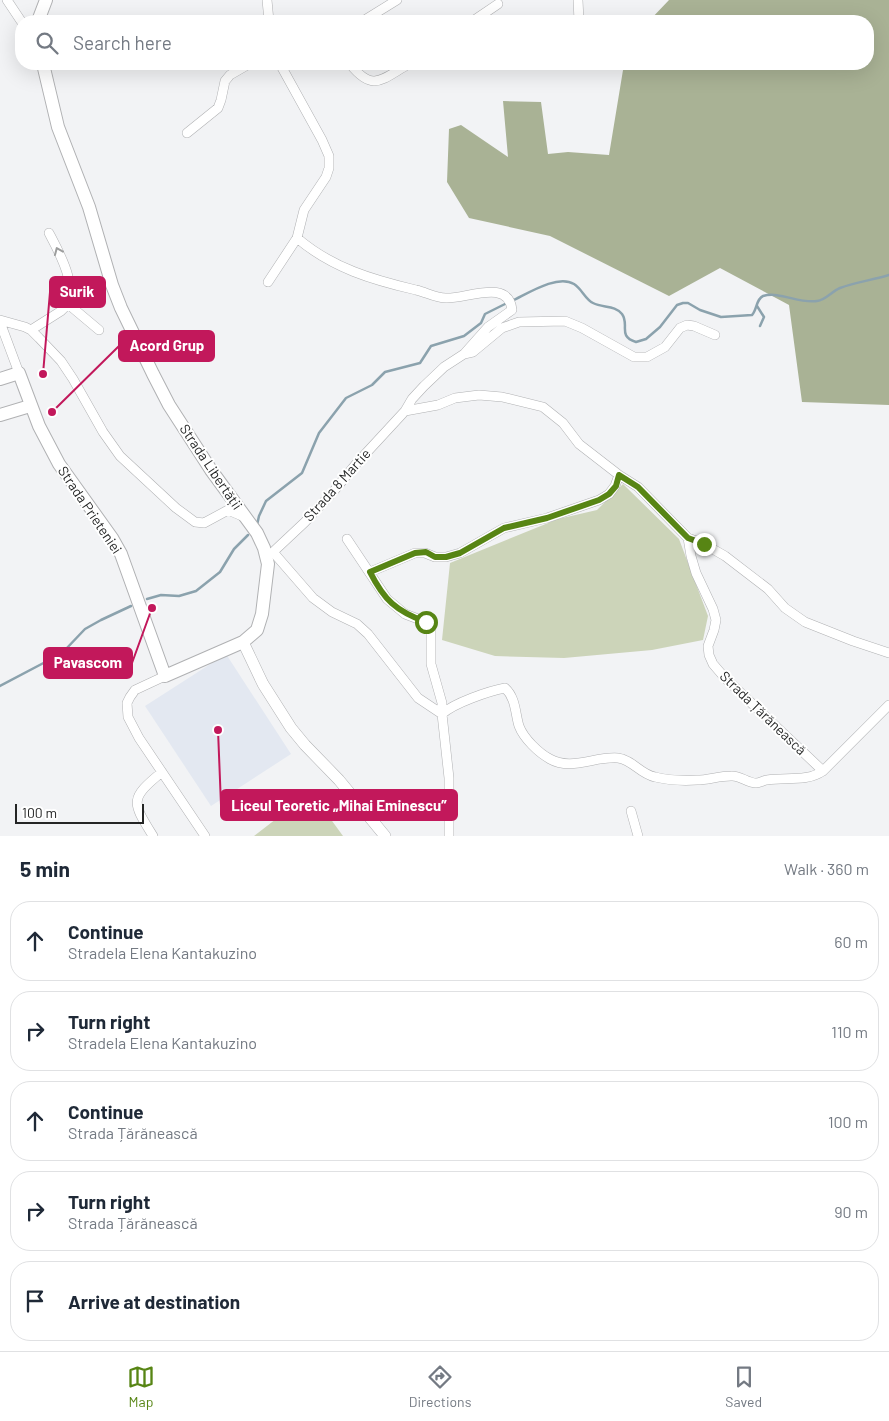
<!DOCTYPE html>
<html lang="en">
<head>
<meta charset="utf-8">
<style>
	:root { --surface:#fff; --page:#f2f2f3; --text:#1f2937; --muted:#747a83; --line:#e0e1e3; --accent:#578514 }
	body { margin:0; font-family:Barlow,sans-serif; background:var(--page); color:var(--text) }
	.scale { position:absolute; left:15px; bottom:12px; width:129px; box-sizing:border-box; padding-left:5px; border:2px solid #242525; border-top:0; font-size:14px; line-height:18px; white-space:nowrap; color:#242525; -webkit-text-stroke:4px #fff; paint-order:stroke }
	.stop { position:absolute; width:15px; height:15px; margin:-11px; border:4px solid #578514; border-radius:50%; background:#fff }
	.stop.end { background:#578514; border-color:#fff; box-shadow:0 1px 5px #0008 }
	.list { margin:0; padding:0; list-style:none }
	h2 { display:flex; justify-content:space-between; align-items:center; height:65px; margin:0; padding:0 20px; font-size:21px }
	h2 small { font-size:16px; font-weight:400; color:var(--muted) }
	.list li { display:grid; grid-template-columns:32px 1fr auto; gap:15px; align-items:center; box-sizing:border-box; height:80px; margin:0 10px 10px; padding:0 10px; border:1px solid var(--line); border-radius:20px }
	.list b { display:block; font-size:19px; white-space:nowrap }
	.list p { margin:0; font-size:16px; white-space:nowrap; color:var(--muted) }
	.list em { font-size:16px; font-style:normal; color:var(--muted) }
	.icon { flex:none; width:28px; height:28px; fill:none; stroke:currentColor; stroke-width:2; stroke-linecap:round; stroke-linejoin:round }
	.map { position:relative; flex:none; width:889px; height:836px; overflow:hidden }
	.search { position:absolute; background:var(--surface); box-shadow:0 5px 20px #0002; left:15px; right:15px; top:15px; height:55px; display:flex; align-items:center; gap:12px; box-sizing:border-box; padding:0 18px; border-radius:20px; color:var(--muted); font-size:19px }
	.sheet { height:515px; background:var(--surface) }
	nav { display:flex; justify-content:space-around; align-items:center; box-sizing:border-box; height:70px; border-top:1px solid var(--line); background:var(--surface); font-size:14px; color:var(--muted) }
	nav a { display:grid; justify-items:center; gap:2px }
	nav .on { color:var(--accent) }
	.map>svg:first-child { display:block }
	.built { fill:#e3e8f1 }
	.green { fill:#ccd4b9 }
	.forest { fill:#a9b295 }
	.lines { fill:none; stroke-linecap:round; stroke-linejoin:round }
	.stream { stroke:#8ba2ad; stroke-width:2.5 }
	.minor-casing { stroke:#b0b1b3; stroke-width:10 }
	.major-casing { stroke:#b0b1b3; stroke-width:12 }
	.highway-casing { stroke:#b0b1b3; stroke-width:14 }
	.minor { stroke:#fff; stroke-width:9 }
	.major { stroke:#fff; stroke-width:11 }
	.highway { stroke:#fff; stroke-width:12 }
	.oneway { stroke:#9c9d9d }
	.route { stroke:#578514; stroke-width:6 }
	.labels { text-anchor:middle; stroke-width:4; stroke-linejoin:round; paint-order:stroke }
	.street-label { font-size:14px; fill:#242525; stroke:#fff }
	.leader { fill:none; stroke:#c2185b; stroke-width:2 }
	.callout-dot { fill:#c2185b; stroke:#fff; stroke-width:2 }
	.callout { fill:#c2185b; stroke:#c2185b; stroke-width:2 }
	.callout-label { font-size:15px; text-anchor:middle; font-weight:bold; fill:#fff }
</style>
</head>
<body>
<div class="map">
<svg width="889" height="836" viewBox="0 0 889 836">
	<rect width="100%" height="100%" fill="#f2f3f5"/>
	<path class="built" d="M226 654 291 754 211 806 145 706Z"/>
	<path class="green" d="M623 484 679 539 708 616 703 640 652 650 564 658 495 656 442 640 450 563 558 519 597 510Z
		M311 792 343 836H254Z"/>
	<path class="forest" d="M669 0H889V405L802 402 789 305 720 268 669 296 550 236 469 218 447 182 449 129 461 125 508 157 503 101 541 102 548 154 568 152 609 155 624 64H868V21H649Z"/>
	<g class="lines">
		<path class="stream" d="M512 301C527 294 557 274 574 284 582 289 585 299 593 303 603 308 615 305 622 314 630 325 617 336 636 342L646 339 660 327 677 305 683 303H688L700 310 721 317 752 315C757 310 756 299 763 296 780 291 799 304 817 301 826 300 832 291 840 288 856 282 873 280 889 275
			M757 306 764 317 760 326
			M257 525 259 516 266 501 302 473 319 433 346 398 372 385 385 372 420 363 431 346 464 336 481 323 485 314 507 303
			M147 599 161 595 179 596 196 591 220 572 234 549 248 535
			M0 686 53 658 65 650 85 629 101 620 131 606"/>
		<g class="minor-casing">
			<path id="minor" d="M7 0 21 21
				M267 0 269 21
				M578 0 579 21
				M363 21 397 0
				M473 21 498 4
				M280 64 322 140 329 156V168L326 177 304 210 297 238C332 268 373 280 416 290 426 292 435 298 446 298 466 299 509 278 512 310L488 327 464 354
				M350 64C373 93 382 79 409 64
				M187 133 218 108 221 100 225 81 230 75 249 64
				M268 282 297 238
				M68 304 99 330
				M0 320 25 327 31 330 39 338 61 361 73 379 103 432 120 456 176 508 195 522 204 523 228 510 242 516
				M0 322 19 373
				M31 330 61 311C83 294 59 252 49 233
				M405 411 438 405 455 398 479 395 502 397 543 407 563 423 579 444 619 475 638 487 688 538 691 556 696 573 713 609 716 620 714 630 708 646 709 655 713 664 725 678 823 771
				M688 538 704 544 725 556 768 589 785 608 805 622 853 641 889 653
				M347 539 387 599 405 614 426 622 431 626V664L442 703V714
				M273 552 313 598 332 612 357 624 368 634 418 698 442 714 449 778V836
				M266 556 273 552 305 522 333 492 356 464 405 411 412 399 424 386 444 367 464 354 473 352 502 328 519 322 565 321 582 328 634 357H647L665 347 680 328 687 325 694 326 715 335
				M370 572 415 553H425L435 557H446L460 553 504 528 547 518 599 500 609 494 615 486 619 475
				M165 676 135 690 130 697 127 703 128 717 139 738 205 836
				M442 714C454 703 489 691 505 688 516 698 515 713 519 726 524 739 539 753 550 759 571 771 595 756 618 758 633 760 640 774 655 777 668 780 683 781 697 780 708 780 719 776 731 776 740 775 747 783 756 783 760 783 764 780 767 780 786 777 807 782 823 771L889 705
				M631 811 638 836
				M153 836C132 802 129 799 162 772"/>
		</g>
		<g class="major-casing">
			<path id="major" d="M243 642 263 684 291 728 305 745 339 780 385 836"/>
		</g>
		<g class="highway-casing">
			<path id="highway" d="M38 21 46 0
				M0 379 19 373 39 426 59 464 112 538 121 554 165 676 243 642 257 630 262 614 268 564 264 548 257 533 211 470 169 405 153 374 121 308 112 285 89 207 58 127 43 64
				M0 415 30 406"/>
		</g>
		<use href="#minor" class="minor"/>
		<use href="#major" class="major"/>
		<use href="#highway" class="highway"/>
	</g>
	<defs><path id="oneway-chevron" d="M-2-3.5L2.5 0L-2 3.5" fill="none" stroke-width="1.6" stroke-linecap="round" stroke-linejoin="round" transform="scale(1.25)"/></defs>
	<use class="oneway" href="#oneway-chevron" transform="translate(58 251) rotate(-113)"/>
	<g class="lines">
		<path class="route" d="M426 622C396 611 384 600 370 572L415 553 426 552 435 557H446L460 553 504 528 547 518 599 500 609 494 616 486 619 475 638 487 688 538 704 544"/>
	</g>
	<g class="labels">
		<g class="street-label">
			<text transform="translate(211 467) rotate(56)" y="5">Strada Libertății</text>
			<text transform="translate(337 485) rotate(-48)" y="5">Strada 8 Martie</text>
			<text transform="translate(90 510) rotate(56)" y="5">Strada Prieteniei</text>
			<text transform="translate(763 713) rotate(44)" y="5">Strada Țărănească</text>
		</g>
	</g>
	<path class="leader" d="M43 374L50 292M52 412L119 346M152 608L132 663M218 730L221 805"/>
	<g class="callout-dot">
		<circle cx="43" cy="374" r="5"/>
		<circle cx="52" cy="412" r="5"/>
		<circle cx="152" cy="608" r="5"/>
		<circle cx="218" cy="730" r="5"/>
	</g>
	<g class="callout">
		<rect x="50" y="277" width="55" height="30" rx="5"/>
		<rect x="119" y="331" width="95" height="30" rx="5"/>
		<rect x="44" y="648" width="88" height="30" rx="5"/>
		<rect x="221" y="790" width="236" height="30" rx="5"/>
	</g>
	<g class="callout-label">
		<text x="77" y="297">Surik</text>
		<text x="167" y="351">Acord Grup</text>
		<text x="88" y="668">Pavascom</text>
		<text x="339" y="811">Liceul Teoretic „Mihai Eminescu”</text>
	</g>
</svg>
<div class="scale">100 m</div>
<div class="stop" style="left:426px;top:622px"></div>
<div class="stop end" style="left:704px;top:544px"></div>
<div class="search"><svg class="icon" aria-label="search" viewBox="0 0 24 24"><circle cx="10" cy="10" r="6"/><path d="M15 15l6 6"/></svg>Search here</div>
</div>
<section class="sheet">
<h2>5 min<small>Walk · 360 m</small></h2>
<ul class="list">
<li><svg class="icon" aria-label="ahead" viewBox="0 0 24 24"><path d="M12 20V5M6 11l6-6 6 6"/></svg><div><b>Continue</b><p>Stradela Elena Kantakuzino</p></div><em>60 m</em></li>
<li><svg class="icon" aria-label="right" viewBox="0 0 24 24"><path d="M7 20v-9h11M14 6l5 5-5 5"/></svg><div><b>Turn right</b><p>Stradela Elena Kantakuzino</p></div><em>110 m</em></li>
<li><svg class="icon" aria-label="ahead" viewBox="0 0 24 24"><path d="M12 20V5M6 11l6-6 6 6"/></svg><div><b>Continue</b><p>Strada Țărănească</p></div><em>100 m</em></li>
<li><svg class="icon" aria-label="right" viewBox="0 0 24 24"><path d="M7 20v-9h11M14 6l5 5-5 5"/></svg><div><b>Turn right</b><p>Strada Țărănească</p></div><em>90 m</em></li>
<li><svg class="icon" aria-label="arrive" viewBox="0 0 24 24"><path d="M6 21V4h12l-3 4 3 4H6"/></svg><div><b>Arrive at destination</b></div></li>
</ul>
</section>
<nav>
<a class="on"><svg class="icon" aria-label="map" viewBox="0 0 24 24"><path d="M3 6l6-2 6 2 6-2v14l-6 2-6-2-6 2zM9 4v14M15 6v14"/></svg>Map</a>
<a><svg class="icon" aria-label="directions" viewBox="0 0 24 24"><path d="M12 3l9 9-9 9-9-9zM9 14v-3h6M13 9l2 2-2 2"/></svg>Directions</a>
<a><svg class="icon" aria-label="saved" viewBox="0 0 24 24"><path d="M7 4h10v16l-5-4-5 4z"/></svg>Saved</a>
</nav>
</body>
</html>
